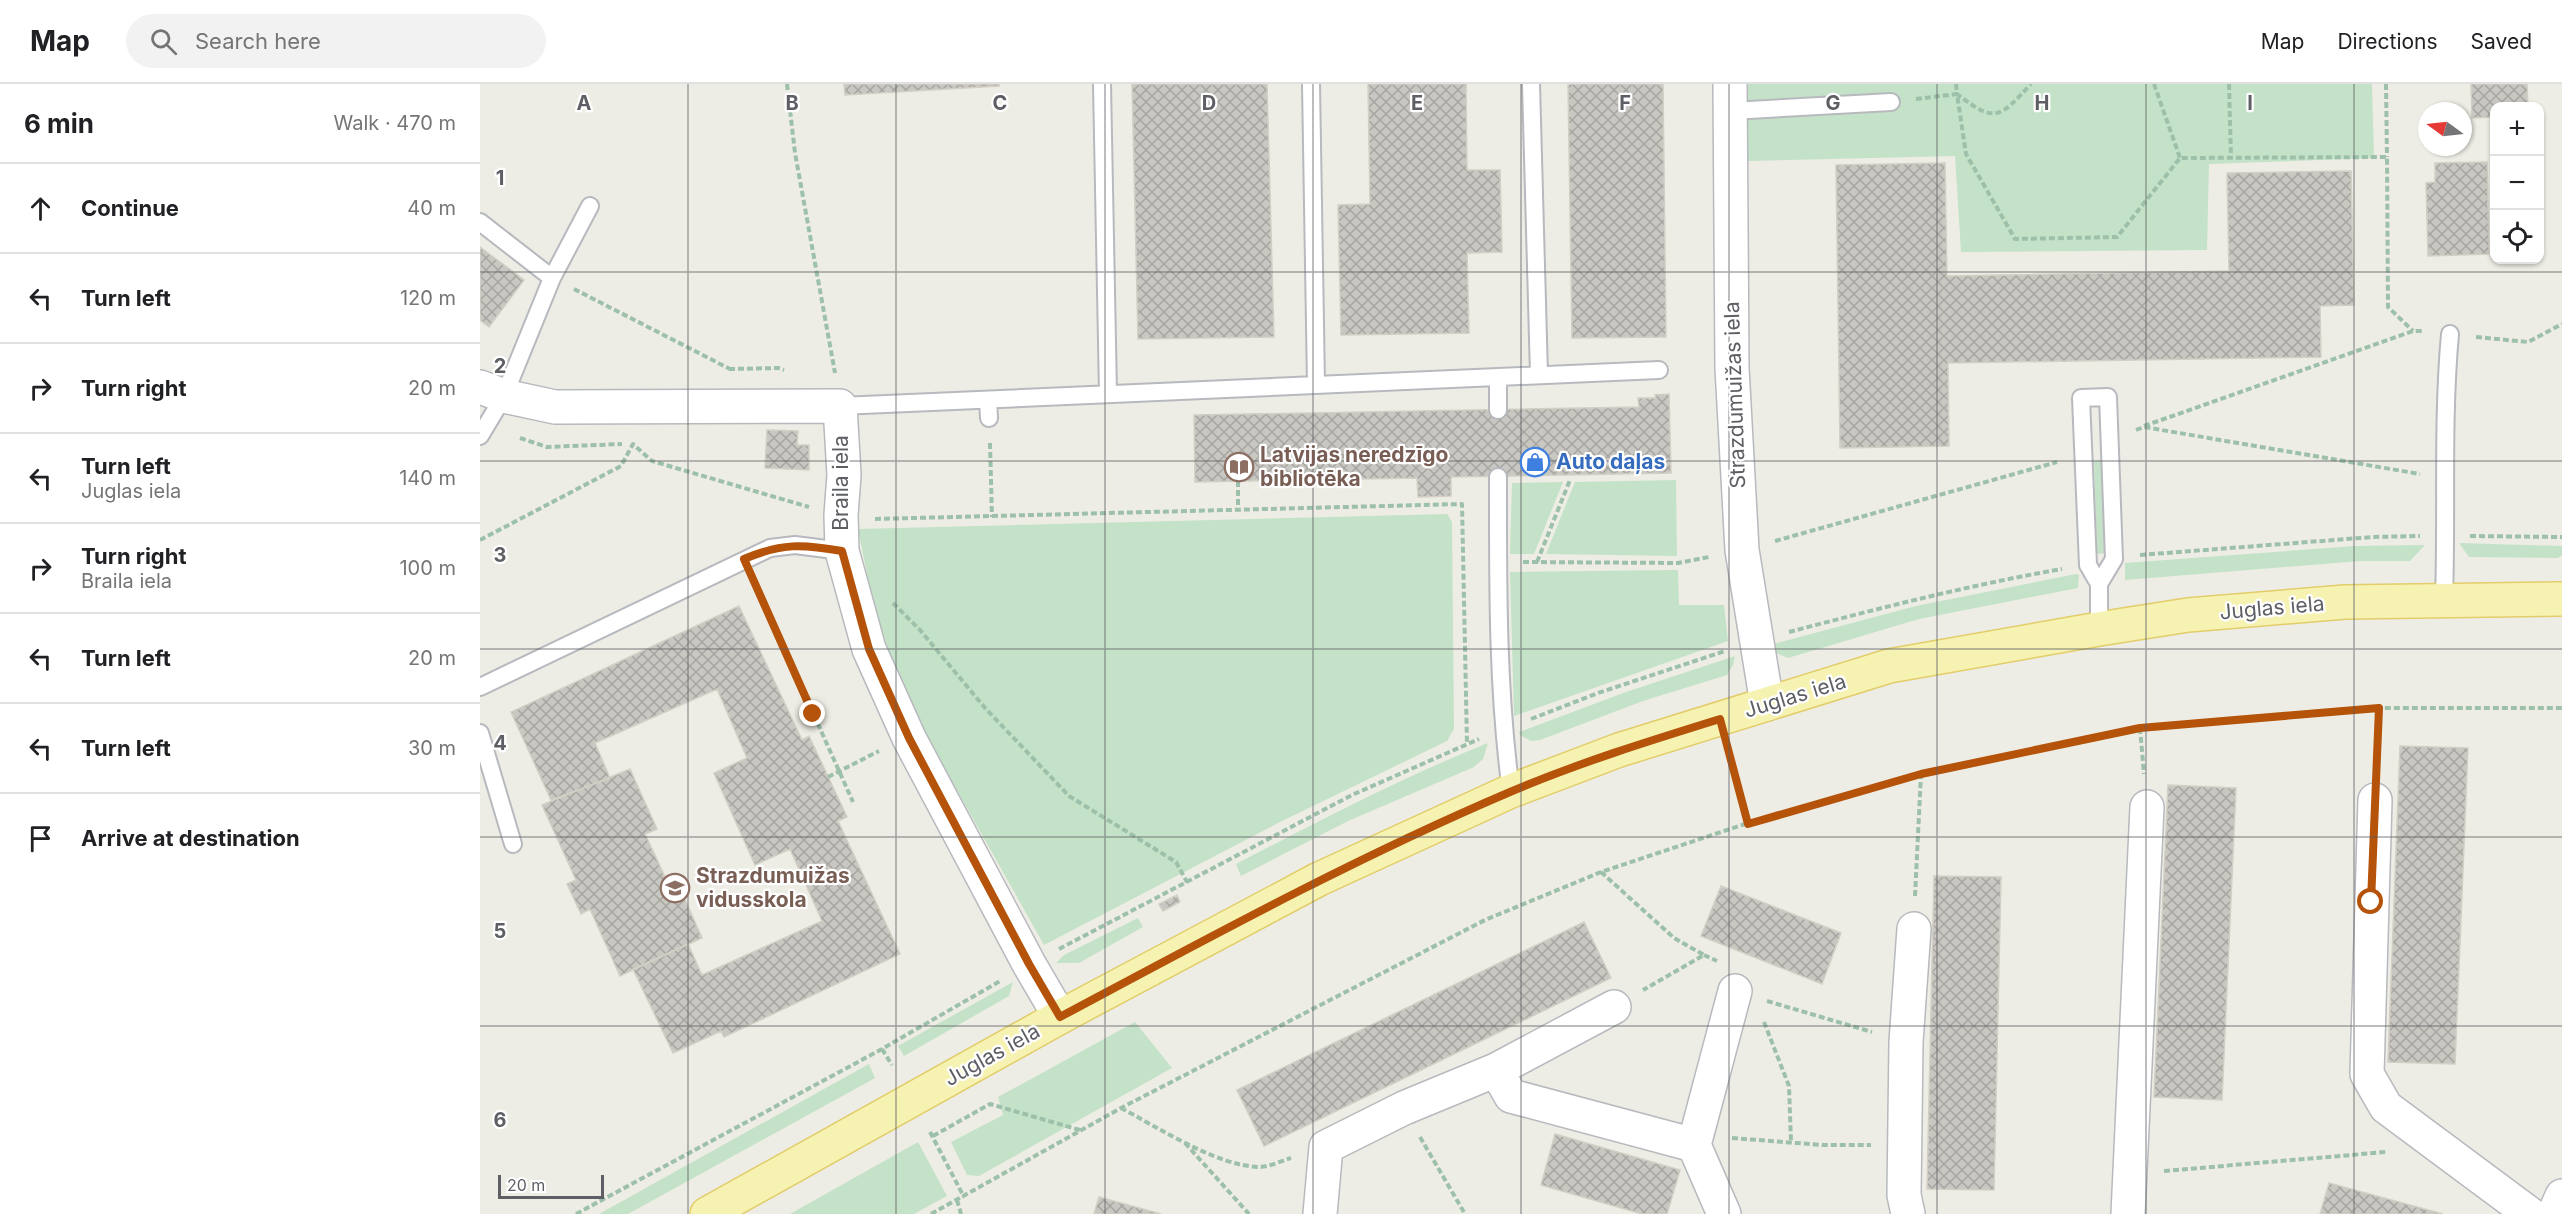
<!DOCTYPE html>
<html lang="en">
<head>
<meta charset="utf-8">
<style>
	:root { --surface:#fff; --page:#f2f2f2; --text:#202124; --muted:#757577; --line:#e0e0e0 }
	body { margin:0; font-family:Inter,sans-serif; background:var(--page); color:var(--text) }
	.controls { position:absolute; right:18px; top:18px; display:grid; overflow:hidden; border-radius:12px; box-shadow:0 2px 4px #0004 }
	.controls button { width:54px; height:54px; display:grid; place-items:center; padding:0; border:0; border-bottom:2px solid var(--line); background:var(--surface); color:var(--text); font:30px sans-serif }
	.compass { position:absolute; left:1938px; top:18px; width:54px; height:54px; border-radius:50%; background:var(--surface); box-shadow:0 2px 4px #0004; rotate:285deg }
	.scale { position:absolute; left:18px; bottom:15px; width:106px; box-sizing:border-box; padding-left:6px; border:3px solid #5d5f64; border-top:0; font-size:16px; line-height:21px; white-space:nowrap; color:#5d5f64; -webkit-text-stroke:4px #fff; paint-order:stroke }
	.stop { position:absolute; width:18px; height:18px; margin:-14px; border:4px solid #b45309; border-radius:50%; background:#fff }
	.stop.end { background:#b45309; border-color:#fff; box-shadow:0 2px 6px #0008 }
	.list { margin:0; padding:0; list-style:none }
	h2 { display:flex; justify-content:space-between; align-items:center; height:78px; margin:0; padding:0 24px; font-size:26px }
	h2 small { font-size:20px; font-weight:400; color:var(--muted) }
	.list li { display:grid; grid-template-columns:39px 1fr auto; gap:18px; align-items:center; box-sizing:border-box; height:90px; padding:0 24px; border-top:2px solid var(--line) }
	.list b { display:block; font-size:22px; white-space:nowrap }
	.list p { margin:0; font-size:20px; white-space:nowrap; color:var(--muted) }
	.list em { font-size:20px; font-style:normal; color:var(--muted) }
	.icon { flex:none; width:33px; height:33px; fill:none; stroke:currentColor; stroke-width:2; stroke-linecap:round; stroke-linejoin:round }
	.map { position:relative; flex:none; width:2082px; height:1130px; overflow:hidden }
	header { display:flex; align-items:center; gap:36px; box-sizing:border-box; height:84px; padding:0 30px; background:var(--surface); border-bottom:2px solid var(--line) }
	header strong { font-size:28px }
	nav { display:flex; gap:33px; margin-inline-start:auto; font-size:21px }
	.search { width:420px; height:54px; background:var(--page); display:flex; align-items:center; gap:15px; box-sizing:border-box; padding:0 21px; border-radius:33px; color:var(--muted); font-size:22px }
	main { display:flex }
	aside { flex:1; background:var(--surface) }
	.map>svg:first-child { display:block }
	.green { fill:#c4e2c7 }
	.building { fill:url(#building-cross-hatch); stroke:#d2cfc4; stroke-width:1.5 }
	.lines { fill:none; stroke-linecap:round; stroke-linejoin:round }
	.service-casing { stroke:#b7b9be; stroke-width:20 }
	.minor-casing { stroke:#b7b9be; stroke-width:36 }
	.primary-casing { stroke:#e2cd6a; stroke-width:36 }
	.path { stroke:#9dc0ab; stroke-width:4; stroke-dasharray:6 3; stroke-linecap:butt }
	.service { stroke:#fff; stroke-width:16 }
	.minor { stroke:#fff; stroke-width:33 }
	.primary { stroke:#f6f2b2; stroke-width:33 }
	.route { stroke:#b45309; stroke-width:8 }
	.grid { fill:none; stroke:#5d5f64; stroke-width:1.5; stroke-opacity:0.55 }
	.labels { text-anchor:middle; stroke-width:4.5; stroke-linejoin:round; paint-order:stroke }
	.street-label { font-size:21px; fill:#5d5f64; stroke:#fff }
	.education-label { font-size:21px; font-weight:bold; fill:#785e54; stroke:#fff; text-anchor:start }
	.shop-label { font-size:21px; font-weight:bold; fill:#366cbe; stroke:#fff; text-anchor:start }
	.grid-label { font-size:20px; text-anchor:middle; font-weight:bold; fill:#5d5f64; stroke:#fff; stroke-width:4.5; stroke-linejoin:round; paint-order:stroke }
</style>
</head>
<body>
<header>
<strong>Map</strong>
<div class="search"><svg class="icon" aria-label="search" viewBox="0 0 24 24"><circle cx="10" cy="10" r="6"/><path d="M15 15l6 6"/></svg>Search here</div>
<nav><a>Map</a><a>Directions</a><a>Saved</a></nav>
</header>
<main>
<aside>
<h2>6 min<small>Walk · 470 m</small></h2>
<ul class="list">
<li><svg class="icon" aria-label="ahead" viewBox="0 0 24 24"><path d="M12 20V5M6 11l6-6 6 6"/></svg><div><b>Continue</b></div><em>40 m</em></li>
<li><svg class="icon" aria-label="left" viewBox="0 0 24 24"><path d="M17 20v-9H6M10 6l-5 5 5 5"/></svg><div><b>Turn left</b></div><em>120 m</em></li>
<li><svg class="icon" aria-label="right" viewBox="0 0 24 24"><path d="M7 20v-9h11M14 6l5 5-5 5"/></svg><div><b>Turn right</b></div><em>20 m</em></li>
<li><svg class="icon" aria-label="left" viewBox="0 0 24 24"><path d="M17 20v-9H6M10 6l-5 5 5 5"/></svg><div><b>Turn left</b><p>Juglas iela</p></div><em>140 m</em></li>
<li><svg class="icon" aria-label="right" viewBox="0 0 24 24"><path d="M7 20v-9h11M14 6l5 5-5 5"/></svg><div><b>Turn right</b><p>Braila iela</p></div><em>100 m</em></li>
<li><svg class="icon" aria-label="left" viewBox="0 0 24 24"><path d="M17 20v-9H6M10 6l-5 5 5 5"/></svg><div><b>Turn left</b></div><em>20 m</em></li>
<li><svg class="icon" aria-label="left" viewBox="0 0 24 24"><path d="M17 20v-9H6M10 6l-5 5 5 5"/></svg><div><b>Turn left</b></div><em>30 m</em></li>
<li><svg class="icon" aria-label="arrive" viewBox="0 0 24 24"><path d="M6 21V4h12l-3 4 3 4H6"/></svg><div><b>Arrive at destination</b></div></li>
</ul>
</aside>
<div class="map">
<svg width="2082" height="1130" viewBox="0 0 2082 1130">
	<defs>
		<pattern id="building-cross-hatch" width="8" height="8" patternUnits="userSpaceOnUse" patternTransform="scale(1.5)"><rect width="8" height="8" fill="#c9c7c2"/><path d="M0 0l8 8M0 8l8-8" fill="none" stroke="#a6a5a1"/></pattern>
	</defs>
	<rect width="100%" height="100%" fill="#eeede5"/>
	<path class="green" d="M1268 0H1892L1894 74 1729 80 1727 166 1481 168 1475 72 1268 77Z
		M1624 376 1627 469 1617 470 1614 377Z
		M1196 396 1197 472 1066 470 1095 398Z
		M1083 398 1054 470H1030L1032 399Z
		M967 430 972 438 974 645 967 657 798 739 564 861 425 614 393 520 378 445Z
		M1979 459 2082 462V471L2078 474 1989 473Z
		M1945 461 1930 477H1880L1645 496V479L1875 462Z
		M1198 486 1199 521H1244L1248 557 1034 632 1030 488Z
		M1596 490 1599 491 1598 504 1439 535 1308 574 1294 568 1290 561 1436 522Z
		M1255 572 1253 581 1247 591 1163 617 1060 656 1051 657 1040 651 1039 648 1146 608Z
		M1008 659 1003 675 994 683 868 737 761 792 756 780C839 737 921 694 1008 659Z
		M658 834 663 843 599 879H576L584 871Z
		M533 898 529 912 424 972 418 962Z
		M655 938 692 984 499 1092 487 1091 471 1058 523 1031 518 1013Z
		M389 980 395 994 148 1130H119Z
		M438 1058 467 1112 434 1130H310Z"/>
	<path class="building" d="M364 0H519V2L365 11Z
		M652 0H787L794 253 658 255Z
		M888 0H986L987 86H1020L1022 168 987 169 989 249 861 251 858 121 890 120Z
		M1088 0H1183L1186 253 1092 254Z
		M1991 0H2047L2048 22H2014V33L1992 34Z
		M2007 78 2009 170 1948 172 1946 99 1955 98V79Z
		M1465 79 1467 192 1749 187 1747 89 1871 87 1874 221 1840 222 1841 273 1468 279 1469 362 1360 364 1356 81Z
		M0 163 44 196 9 243 0 236Z
		M1189 310 1191 389 971 393V412L938 413 937 394 715 398 714 331 1159 323 1158 314H1176L1175 311Z
		M287 346 318 347 317 361H329V386L285 384Z
		M259 522 322 656 329 652 367 733 358 737 420 870 244 953 241 947 193 969 153 885 208 860 222 891 342 837 310 765 275 781 234 689 267 674 237 605 115 659 130 694 71 716 31 628Z
		M1920 662 1988 664 1975 980 1908 978Z
		M150 685 177 745 165 750 186 795 194 791 222 854 140 892 110 825 101 830 87 800 96 796 62 721Z
		M1688 701 1756 704 1742 1016 1674 1013Z
		M1454 792 1521 793 1514 1106 1447 1105Z
		M1241 802 1361 849 1342 900 1221 852Z
		M697 811 700 818 683 827 679 820Z
		M1104 838 1131 894 784 1062 757 1006Z
		M1075 1050 1200 1086 1187 1130H1162L1061 1101Z
		M1849 1099 1963 1130H1840Z
		M619 1113 681 1130H614Z"/>
	<g class="lines">
		<g class="service-casing">
			<path id="service" d="M622 0 628 310
				M831 0 836 301
				M1051 0 1059 291
				M1251 27 1411 18
				M0 138 72 194 24 312 0 352
				M72 194 110 122
				M508 316 509 334
				M360 322 1179 286
				M1018 326V293
				M1018 393C1018 498 1017 603 1031 707
				M1619 500 1634 475 1628 313 1601 314 1608 481 1619 500V545
				M1964 516C1967 428 1962 338 1970 250
				M0 603 290 464 315 461 362 467
				M0 649 33 760"/>
		</g>
		<g class="minor-casing">
			<path id="minor" d="M1250 0 1252 284 1262 466 1287 620
				M0 303 24 312 75 323 360 322 364 391 361 431 362 467 389 565 429 654 549 880 580 933
				M1895 716 1887 990 1906 1023 2050 1130
				M1016 986 1031 1012 1214 1061
				M840 1130 846 1063 924 1024 1016 986 1134 923
				M1244 1130 1214 1061 1255 907
				M1428 1130 1424 1111 1426 958 1434 845
				M1648 1130 1667 723
				M2074 1130 2082 1112"/>
		</g>
		<g class="primary-casing">
			<path id="primary" d="M227 1130 580 933 839 795 1031 707 1139 666 1409 582 1619 545 1708 531 1865 518 2082 515"/>
		</g>
		<path class="path" d="M307 0 315 69 355 289
			M1476 0 1477 10C1516 40 1519 34 1551 0
			M1674 0 1700 74
			M1749 0 1751 74
			M1906 0 1907 73
			M1436 15 1477 10 1486 70 1535 155 1637 153 1700 74 1907 73 1908 223 1933 247
			M94 205 250 285
			M1996 253 2048 258 2082 240
			M249 285 298 284 304 286
			M1664 342 1933 247H1943
			M1656 346 1664 343 1940 390
			M40 354 67 363 142 360
			M510 359 512 433
			M758 397V424
			M395 435 982 420 987 660
			M1990 452 2082 453
			M0 456 141 382 153 360 172 377 329 423
			M1295 457 1577 378
			M1660 471 1893 453 1940 452
			M1043 478 1198 479 1229 473
			M1057 478 1090 396
			M275 500 373 718
			M413 519 440 546 505 624 589 712 696 778 707 798
			M1309 548C1400 524 1490 501 1582 485
			M1051 635 1118 609 1245 567
			M1660 644 1664 690
			M1249 667 1268 739
			M1896 683 1899 624
			M348 693 399 667
			M1121 788 1194 854 1224 871 1163 906
			M1435 812 1441 690
			M579 865 872 711 999 655
			M1224 871 1237 877
			M1287 917 1392 948
			M1284 938 1309 1002 1311 1059
			M402 965 412 981
			M641 1024C679 1044 737 1082 779 1083 789 1083 801 1077 811 1074
			M450 1048 484 1113
			M453 1052 510 1020 600 1046
			M940 1053 985 1130
			M1252 1054 1342 1061H1391
			M705 1059 769 1130
			M1684 1087 1906 1068
			M477 1116 481 1130
			M96 1130 402 965 520 897
			M451 1130 641 1024 1005 836 1121 788 1268 739 1441 690 1660 644 1899 624H2082"/>
		<use href="#service" class="service"/>
		<use href="#minor" class="minor"/>
		<use href="#primary" class="primary"/>
	</g>
	<g class="lines">
		<path class="route" d="M333 630 264 475C302 459 322 460 362 467L389 565 429 654 549 880 580 933C728 854 875 774 1030 708 1098 679 1169 657 1240 635L1268 740 1441 690 1660 644 1899 624 1891 818"/>
	</g>
	<path class="grid" d="M208 0V1130M416 0V1130M625 0V1130M833 0V1130M1041 0V1130M1249 0V1130M1457 0V1130M1666 0V1130M1874 0V1130M0 188H2082M0 377H2082M0 565H2082M0 753H2082M0 942H2082"/>
	<defs>
		<g id="shop-ring" transform="scale(1.5)"><circle r="9.5" fill="#fff" stroke="#3f7fe0" stroke-width="1.5"/><path d="M-5-2.5h2.3a2.7 3.5 0 0 1 5.4 0H5L5.5 6h-11ZM-1.5-2.5h3a1.5 2.3 0 0 0-3 0Z" fill="#3f7fe0"/></g>
		<g id="library-ring" transform="scale(1.5)"><circle r="9.5" fill="#fff" stroke="#8d6e63" stroke-width="1.5"/><path d="M-6-4Q-3-5.5-.7-3.5V5Q-3 3-6 4ZM6-4Q3-5.5 .7-3.5V5Q3 3 6 4Z" fill="#8d6e63"/></g>
		<g id="school-ring" transform="scale(1.5)"><circle r="9.5" fill="#fff" stroke="#8d6e63" stroke-width="1.5"/><path d="M0-5L7-2L0 1L-7-2ZM-4 1L0 2.5L4 1V4Q0 6-4 4Z" fill="#8d6e63"/></g>
	</defs>
	<g fill-rule="evenodd">
		<use href="#shop-ring" x="1055" y="378"/>
		<use href="#library-ring" x="759" y="383"/>
		<use href="#school-ring" x="195" y="804"/>
	</g>
	<g class="labels">
		<g class="street-label">
			<text transform="translate(1255 311) rotate(-92)" y="7">Strazdumuižas iela</text>
			<text transform="translate(361 399) rotate(-90)" y="7">Braila iela</text>
			<text transform="translate(1792 524) rotate(-5)" y="7">Juglas iela</text>
			<text transform="translate(1315 612) rotate(-17)" y="7">Juglas iela</text>
			<text transform="translate(512 971) rotate(-29)" y="7">Juglas iela</text>
		</g>
		<g class="education-label">
			<text x="780" y="378">Latvijas neredzīgo<tspan x="780" dy="24">bibliotēka</tspan></text>
			<text x="216" y="799">Strazdumuižas<tspan x="216" dy="24">vidusskola</tspan></text>
		</g>
		<g class="shop-label">
			<text x="1076" y="385">Auto daļas</text>
		</g>
	</g>
	<g class="grid-label">
		<text x="104" y="26">A</text>
		<text x="312" y="26">B</text>
		<text x="520" y="26">C</text>
		<text x="729" y="26">D</text>
		<text x="937" y="26">E</text>
		<text x="1145" y="26">F</text>
		<text x="1353" y="26">G</text>
		<text x="1562" y="26">H</text>
		<text x="1770" y="26">I</text>
		<text x="20" y="101">1</text>
		<text x="20" y="289">2</text>
		<text x="20" y="478">3</text>
		<text x="20" y="666">4</text>
		<text x="20" y="854">5</text>
		<text x="20" y="1043">6</text>
	</g>
</svg>
<div class="controls">
<button>+</button>
<button>−</button>
<button><svg class="icon" aria-label="locate" viewBox="0 0 24 24"><circle cx="12" cy="12" r="6"/><path d="M12 2v4M12 18v4M2 12h4M18 12h4"/></svg></button>
</div>
<svg class="compass" viewBox="-18 -18 36 36"><path d="M0-13l5 13h-10z" fill="#e53935"/><path d="M0 13l5-13h-10z" fill="#757577"/></svg>
<div class="scale">20 m</div>
<div class="stop" style="left:1891px;top:818px"></div>
<div class="stop end" style="left:333px;top:630px"></div>
</div>
</main>
</body>
</html>
